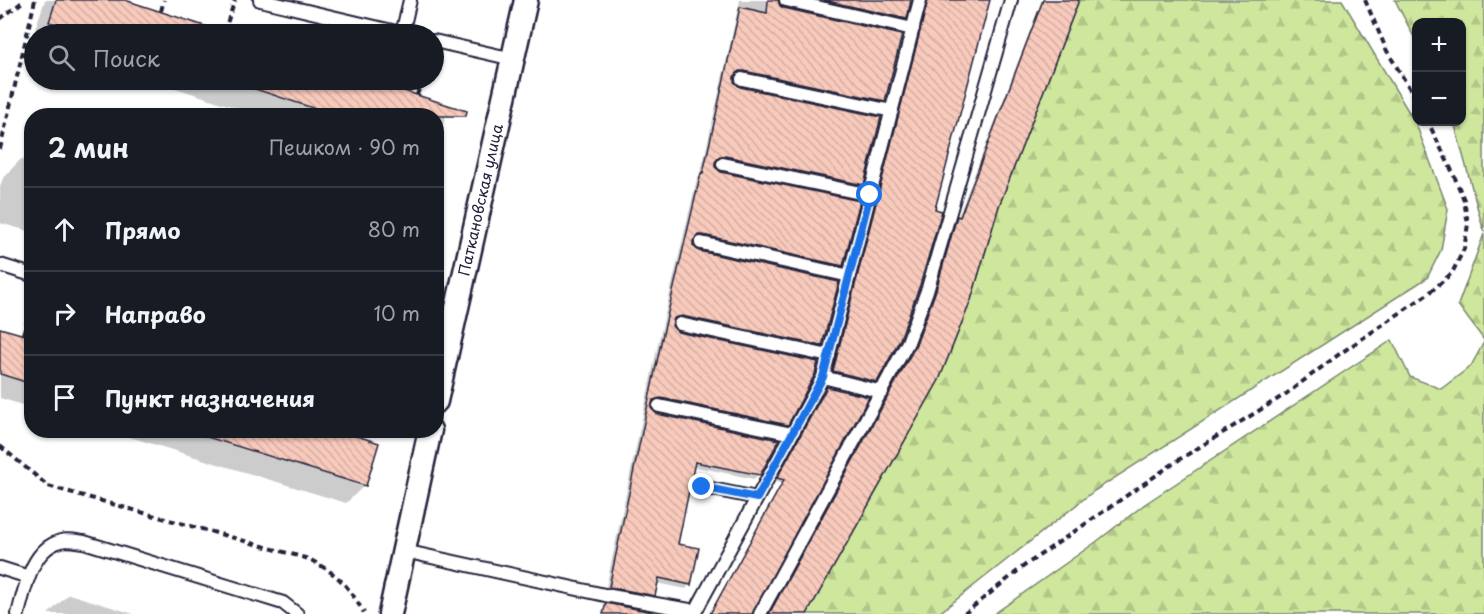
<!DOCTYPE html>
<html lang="ru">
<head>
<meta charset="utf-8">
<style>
	:root { --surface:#171b24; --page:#20242c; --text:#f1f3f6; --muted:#9ea1a6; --line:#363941 }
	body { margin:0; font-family:"Playpen Sans",sans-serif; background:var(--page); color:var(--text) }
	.controls { position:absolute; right:18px; top:18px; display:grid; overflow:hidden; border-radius:12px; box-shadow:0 2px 4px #0004 }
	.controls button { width:54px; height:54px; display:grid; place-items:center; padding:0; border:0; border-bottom:2px solid var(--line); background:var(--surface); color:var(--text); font:30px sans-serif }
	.stop { position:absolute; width:18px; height:18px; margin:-14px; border:4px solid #1a73e8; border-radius:50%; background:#fff }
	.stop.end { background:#1a73e8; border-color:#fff; box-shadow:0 2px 6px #0008 }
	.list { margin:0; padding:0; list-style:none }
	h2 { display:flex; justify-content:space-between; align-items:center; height:78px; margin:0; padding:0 24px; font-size:26px }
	h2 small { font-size:20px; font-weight:400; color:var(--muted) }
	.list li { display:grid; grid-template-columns:39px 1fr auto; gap:18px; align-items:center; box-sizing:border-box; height:84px; padding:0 24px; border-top:2px solid var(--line) }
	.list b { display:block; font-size:22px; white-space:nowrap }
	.list em { font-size:20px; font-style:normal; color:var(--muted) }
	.icon { flex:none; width:33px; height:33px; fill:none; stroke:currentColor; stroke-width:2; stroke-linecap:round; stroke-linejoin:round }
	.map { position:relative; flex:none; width:1484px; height:614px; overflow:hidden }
	.search { position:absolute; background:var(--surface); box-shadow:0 2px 4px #0004; left:24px; top:24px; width:420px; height:66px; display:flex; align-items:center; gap:15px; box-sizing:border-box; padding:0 21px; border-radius:33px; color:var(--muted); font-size:22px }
	.panel { position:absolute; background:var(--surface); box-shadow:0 2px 4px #0004; left:24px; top:108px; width:420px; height:330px; border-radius:24px }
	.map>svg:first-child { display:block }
	.forest { fill:url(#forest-firs); stroke:#78846c; stroke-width:1.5 }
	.shadow { fill:#0003 }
	.building { fill:url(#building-back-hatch); stroke:#22223b; stroke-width:1.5 }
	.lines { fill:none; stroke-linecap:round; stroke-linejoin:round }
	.service-casing { stroke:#22223b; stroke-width:16 }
	.minor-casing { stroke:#22223b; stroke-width:27 }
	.path { stroke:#22223b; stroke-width:4; stroke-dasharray:6 4.5; stroke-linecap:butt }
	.service { stroke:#fff; stroke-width:12 }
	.minor { stroke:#fff; stroke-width:22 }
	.route { stroke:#1a73e8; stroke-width:8 }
	.labels { text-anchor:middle; stroke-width:4.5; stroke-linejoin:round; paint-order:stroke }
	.street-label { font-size:15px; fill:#22223b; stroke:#fff }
</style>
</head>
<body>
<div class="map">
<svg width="1484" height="614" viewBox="0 0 1484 614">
	<defs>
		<pattern id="forest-firs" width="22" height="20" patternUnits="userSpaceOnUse" patternTransform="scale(1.5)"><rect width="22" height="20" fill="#cee79d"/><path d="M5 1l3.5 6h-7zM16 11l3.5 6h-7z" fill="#b1c688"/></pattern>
		<pattern id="building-back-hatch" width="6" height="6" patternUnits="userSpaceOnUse" patternTransform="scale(1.5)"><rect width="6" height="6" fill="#f8cabc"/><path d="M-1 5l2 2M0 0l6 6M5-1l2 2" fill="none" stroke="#d4ada2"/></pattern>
	</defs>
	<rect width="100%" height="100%" fill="#fff"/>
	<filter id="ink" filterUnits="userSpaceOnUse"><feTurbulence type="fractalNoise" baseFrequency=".0167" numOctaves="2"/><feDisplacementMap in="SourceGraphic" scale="12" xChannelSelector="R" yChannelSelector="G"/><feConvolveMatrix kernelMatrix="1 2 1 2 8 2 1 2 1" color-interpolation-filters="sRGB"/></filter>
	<g filter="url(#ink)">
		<path class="forest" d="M1079 0H1342L1416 124 1448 209 1441 250 1427 278 1094 491 938 614H807L939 380 971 300 999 206Z
			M1395 0H1484V232L1454 122H1462V22H1416V41Z
			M1484 234V340L1458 305Z
			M1392 340 1410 377 1441 389 1471 366 1484 342V614H994L1096 542 1145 504Z"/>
		<path class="shadow" d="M45 0H120L226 34H34V42L31 41Z
			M740 0H777L776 2 783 9 884 100 880 105 738 75H733V83L862 184 858 189 714 160V168L842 265 837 270 697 239 693 240 691 245 821 345 817 350 676 320 672 321 670 326 786 424 782 428 655 402 651 403 649 408 657 415 759 474 754 479 692 466 676 545 690 584 686 589 656 583 654 595 650 599 605 592 658 344 697 179 700 176Z
			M801 0H911L905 18 901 23Z
			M921 0H988L876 381 871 386 830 375Z
			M1042 0H1078L998 206 806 614H769L912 351 932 296 954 222 958 217Z
			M151 80H365L449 107 436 146V116H262Z
			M21 159 32 162V232L0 223V187L3 178Z
			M0 329 32 339V408L0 398Z
			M828 388 751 614H709L782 483 775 482 823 392Z
			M107 430H333L365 485 346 503Z
			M69 594 134 614H48Z"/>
		<path class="building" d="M56 0H125L217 30 216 34H88L49 22Z
			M768 0H778L780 6 784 8 902 35 885 101 744 71H739L734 77V82L740 87 881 117 864 185 725 156H720L715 162V167L721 172 860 201 843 266 703 235H698L693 241V246L699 251 839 282 822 346 682 316 674 318 672 326 678 332 818 362 815 374 788 425 661 398 653 400 651 408 657 414 779 440 760 475 695 462 678 544 699 548 691 585 659 578 655 596 609 587 662 338 701 173H703L740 7 767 13Z
			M823 0H911L907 19Z
			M928 0H990L935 209 942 211 920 285 900 339 877 382 833 371Z
			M1043 0H1079L999 206 971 300 939 380 807 614H769L916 345 936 290 957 216 960 217Z
			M241 80H370L467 111 466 116H337L240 84Z
			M0 328 32 337V384L0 374Z
			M827 387 869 397 752 614H710L784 480 777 478Z
			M204 430H338L379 443 366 486 204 436Z
			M606 603 652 612V614H603Z"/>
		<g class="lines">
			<g class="service-casing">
				<path id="service" d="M260 0 405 34
					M786 0 913 29
					M402 34 410 0
					M434 41 513 59
					M742 79 892 111
					M723 164 870 195
					M701 243 850 276
					M0 265 32 275
					M680 324 829 356
					M823 377 882 392
					M659 406 792 434
					M702 487 757 498
					M404 551 605 595 695 611
					M0 568 29 577
					M18 614C25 588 31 549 61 541 67 539 77 541 84 542L283 603 297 614
					M694 614 823 377 920 0
					M760 614 908 342 928 288 1011 0"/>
			</g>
			<g class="minor-casing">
				<g id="minor">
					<path id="s1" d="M436 401 526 0"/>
					<path d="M390 614 430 430"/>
				</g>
			</g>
			<path class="path" d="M1365 0 1387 51 1416 99
				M161 11 164 0
				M0 19 25 0
				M224 32 235 0
				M417 95 422 80
				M0 149 35 0
				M23 334 32 306
				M345 433 346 430
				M0 446 48 486 309 559C340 576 346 583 364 613
				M964 614 1024 566 1180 459 1286 394 1338 355 1428 294 1452 273 1464 249 1468 224 1464 200 1453 173 1428 122"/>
			<use href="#service" class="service"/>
			<use href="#minor" class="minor"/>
		</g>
	</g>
	<g class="lines" filter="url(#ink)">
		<path class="route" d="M702 487 757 498 823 377 870 195"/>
	</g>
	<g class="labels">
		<g class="street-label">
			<text dy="5" stroke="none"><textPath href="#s1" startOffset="206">Паткановская улица</textPath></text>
		</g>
	</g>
</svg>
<div class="controls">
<button>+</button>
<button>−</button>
</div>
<div class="stop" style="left:870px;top:195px"></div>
<div class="stop end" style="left:702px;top:487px"></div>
<div class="search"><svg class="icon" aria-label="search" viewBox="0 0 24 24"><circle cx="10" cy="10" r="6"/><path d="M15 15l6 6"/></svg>Поиск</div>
<section class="panel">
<h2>2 мин<small>Пешком · 90 m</small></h2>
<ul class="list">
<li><svg class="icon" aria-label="ahead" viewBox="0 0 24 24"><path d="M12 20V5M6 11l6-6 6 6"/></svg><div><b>Прямо</b></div><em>80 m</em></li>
<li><svg class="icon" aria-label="right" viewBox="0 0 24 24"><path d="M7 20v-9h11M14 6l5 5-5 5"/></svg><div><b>Направо</b></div><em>10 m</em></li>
<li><svg class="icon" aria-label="arrive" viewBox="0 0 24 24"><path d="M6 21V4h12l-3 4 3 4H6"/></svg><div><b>Пункт назначения</b></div></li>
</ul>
</section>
</div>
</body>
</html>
